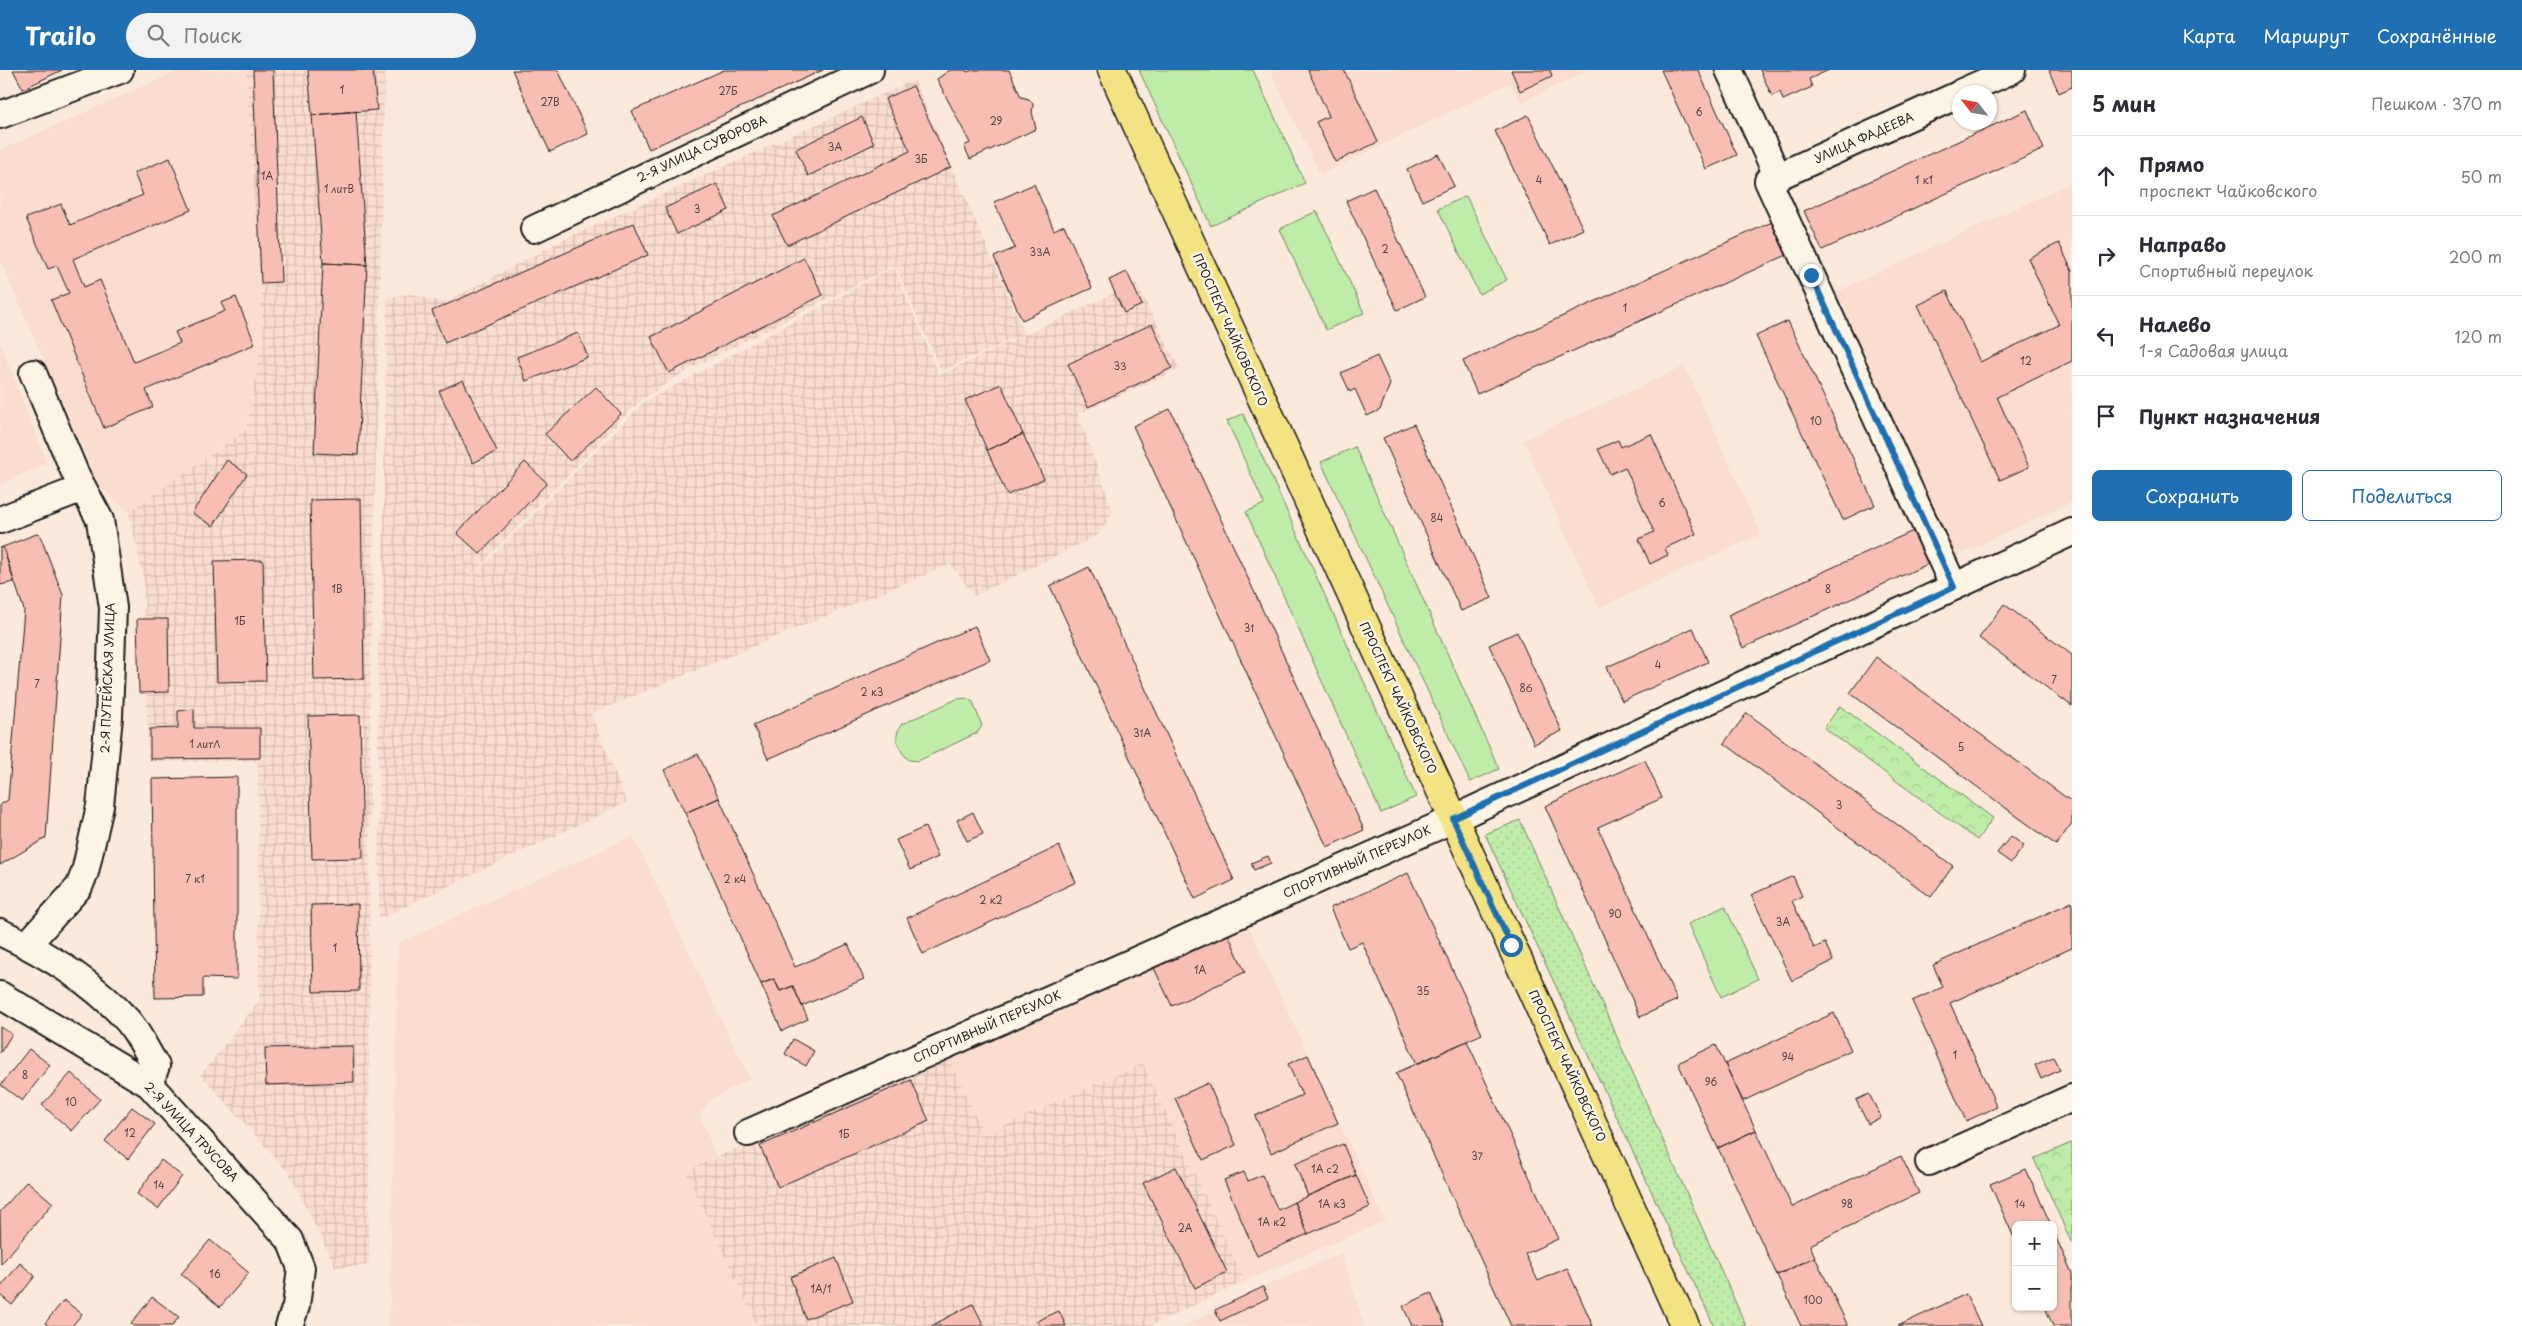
<!DOCTYPE html>
<html lang="ru">
<head>
<meta charset="utf-8">
<style>
	:root { --surface:#fff; --page:#f2f2f3; --text:#2b2b33; --muted:#7c7c81; --line:#e1e1e2; --accent:#1f6fb2 }
	body { margin:0; font-family:"Playpen Sans",sans-serif; background:var(--page); color:var(--text) }
	.controls { position:absolute; right:15px; bottom:15px; display:grid; overflow:hidden; border-radius:8px; box-shadow:0 1px 4px #0004 }
	.controls button { width:45px; height:45px; display:grid; place-items:center; padding:0; border:0; border-bottom:1px solid var(--line); background:var(--surface); color:var(--text); font:25px sans-serif }
	.compass { position:absolute; left:1952px; top:15px; width:45px; height:45px; border-radius:50%; background:var(--surface); box-shadow:0 1px 4px #0004; rotate:301deg }
	.stop { position:absolute; width:15px; height:15px; margin:-11px; border:4px solid #1f6fb2; border-radius:50%; background:#fff }
	.stop.end { background:#1f6fb2; border-color:#fff; box-shadow:0 1px 5px #0008 }
	.list { margin:0; padding:0; list-style:none }
	h2 { display:flex; justify-content:space-between; align-items:center; height:65px; margin:0; padding:0 20px; font-size:21px }
	h2 small { font-size:16px; font-weight:400; color:var(--muted) }
	.list li { display:grid; grid-template-columns:32px 1fr auto; gap:15px; align-items:center; box-sizing:border-box; height:80px; padding:0 20px; border-top:1px solid var(--line) }
	.list b { display:block; font-size:19px; white-space:nowrap }
	.list p { margin:0; font-size:16px; white-space:nowrap; color:var(--muted) }
	.list em { font-size:16px; font-style:normal; color:var(--muted) }
	.actions { display:flex; gap:10px; padding:15px 20px }
	.actions a { flex:1; padding:11px 0; border:1px solid var(--accent); border-radius:8px; text-align:center; font-size:18px; color:var(--accent) }
	.actions .main { background:var(--accent); color:#fff }
	.icon { flex:none; width:28px; height:28px; fill:none; stroke:currentColor; stroke-width:2; stroke-linecap:round; stroke-linejoin:round }
	.map { position:relative; flex:none; width:2072px; height:1256px; overflow:hidden }
	header { display:flex; align-items:center; gap:30px; box-sizing:border-box; height:70px; padding:0 25px; background:var(--accent); color:#fff }
	header strong { font-size:24px }
	nav { display:flex; gap:28px; margin-inline-start:auto; font-size:18px }
	.search { width:350px; height:45px; background:var(--page); display:flex; align-items:center; gap:12px; box-sizing:border-box; padding:0 18px; border-radius:28px; color:var(--muted); font-size:19px }
	main { display:flex }
	aside { flex:1; background:var(--surface) }
	.map>svg:first-child { display:block }
	.built { fill:#faddcf }
	.industrial { fill:url(#industrial-grid) }
	.grass { fill:url(#grass-dots); stroke:#6e8462 }
	.forest { fill:url(#forest-crowns); stroke:#6e8462 }
	.green { fill:#bfeca9; stroke:#6e8462 }
	.building { fill:#f9beb3; stroke:#1c1c1c }
	.lines { fill:none; stroke-linecap:round; stroke-linejoin:round }
	.minor-casing { stroke:#1c1c1c; stroke-width:30 }
	.major-casing { stroke:#1c1c1c; stroke-width:31 }
	.minor { stroke:#fcf5e5; stroke-width:26 }
	.major { stroke:#f4e382; stroke-width:28 }
	.route { stroke:#1f6fb2; stroke-width:6 }
	.labels { text-anchor:middle; stroke-width:5; stroke-linejoin:round; paint-order:stroke }
	.number-label { font-size:10px; fill:#534442 }
	.street-label { font-size:12px; fill:#1c1c1c; stroke:#fcf5e5 }
</style>
</head>
<body>
<header>
<strong>Trailo</strong>
<div class="search"><svg class="icon" aria-label="search" viewBox="0 0 24 24"><circle cx="10" cy="10" r="6"/><path d="M15 15l6 6"/></svg>Поиск</div>
<nav><a>Карта</a><a>Маршрут</a><a>Сохранённые</a></nav>
</header>
<main>
<div class="map">
<svg width="2072" height="1256" viewBox="0 0 2072 1256">
	<defs>
		<pattern id="industrial-grid" width="8" height="8" patternUnits="userSpaceOnUse" patternTransform="scale(1.25)"><rect width="8" height="8" fill="#faddcf"/><path d="M0 4h8M4 0v8" fill="none" stroke="#d6bdb1"/></pattern>
		<pattern id="grass-dots" width="8" height="8" patternUnits="userSpaceOnUse" patternTransform="scale(1.25)"><rect width="8" height="8" fill="#bfeca9"/><path d="M2 2h.1M6 6h.1" fill="none" stroke="#a4ca91" stroke-width="1.8" stroke-linecap="round"/></pattern>
		<pattern id="forest-crowns" width="20" height="18" patternUnits="userSpaceOnUse" patternTransform="scale(1.25)"><rect width="20" height="18" fill="#bfeca9"/><path d="M2 6a3 3 0 1 1 6 0M12 15a3 3 0 1 1 6 0" fill="none" stroke="#a4ca91"/></pattern>
	</defs>
	<rect width="100%" height="100%" fill="#fbeadb"/>
	<filter id="ink" filterUnits="userSpaceOnUse"><feTurbulence type="fractalNoise" baseFrequency=".02" numOctaves="2"/><feDisplacementMap in="SourceGraphic" scale="10" xChannelSelector="R" yChannelSelector="G"/><feConvolveMatrix kernelMatrix="1 2 1 2 8 2 1 2 1" color-interpolation-filters="sRGB"/></filter>
	<g filter="url(#ink)">
		<path class="built" d="M180 0H246L263 266 246 360 129 442 99 416 0 190V80Z
			M1270 0H1589L1521 33 1510 13 1320 105Z
			M2072 112V432L1950 489 1830 225Z
			M0 272 47 393 0 415Z
			M1685 296 1761 464 1599 538 1523 370Z
			M633 766 750 1009 711 1029 700 1045 716 1086 685 1101 757 1256H389L398 873Z
			M1247 853 1385 1151 1245 1211 1143 993 983 1064 947 985Z
			M1342 1183 1364 1256H1184L1263 1217Z"/>
		<path class="industrial" d="M246 0H385L370 621 369 1195 336 1198 289 1103 201 1005 259 930 258 691 148 692 144 513 129 442 246 360 263 266Z
			M914 10 1025 264 941 301 895 195 692 298 642 329 495 480 463 516 643 333 894 197 939 305 1136 213 1180 299 1078 344 1113 441 1100 464 974 526 951 494 591 644 627 732 379 849 378 576 382 550 387 227 412 224 444 233 561 171Z
			M947 985 984 1064 1143 993 1245 1211 1150 1256H757L685 1101Z"/>
		<path class="grass" d="M1520 750 1746 1256H1714L1485 764Z"/>
		<path class="forest" d="M1840 636 1993 748 1977 770 1824 658Z
			M2071 1073 2072 1074V1174L2034 1089Z"/>
		<path class="green" d="M1139 0H1253L1305 113 1211 156Z
			M1466 126 1507 210 1479 224 1438 139Z
			M1317 141 1364 243 1326 260 1280 159Z
			M1243 344 1416 727 1381 743 1246 442 1264 434 1227 351Z
			M1355 377 1499 699 1470 712 1321 392Z
			M966 628 973 632 982 656 977 663 918 691 909 690C898 680 892 666 902 654L957 629Z
			M1725 836 1758 909 1721 927 1688 854Z"/>
		<path class="building" d="M13 0H62L23 19Z
			M253 0H273L281 212 261 213Z
			M308 0H373L377 40 312 45Z
			M512 0H558L588 64 550 82Z
			M724 0H823L649 79 632 41Z
			M950 0H966L967 2 973 0H1009L1021 27 1029 29 1033 34 1032 42 1036 59 970 89 964 76 970 73 937 9Z
			M1308 0H1344L1378 72 1335 92 1316 52 1329 46Z
			M1511 0H1550L1552 6 1520 21Z
			M1661 0H1698L1737 85 1706 99Z
			M1760 0H1829L1809 9 1812 17 1783 30 1780 22 1772 26Z
			M2052 0H2072V17L2059 23 2049 1Z
			M913 16 951 97 787 175 773 146 910 81 885 29Z
			M2027 40 2044 79 1822 180 1804 141Z
			M356 41 367 195 323 193 312 45Z
			M1528 45 1583 159 1550 175 1495 61Z
			M862 47 874 74 808 106 796 79Z
			M1438 84 1454 116 1422 131 1407 99Z
			M170 88 191 140 73 189 84 217 100 210 134 292 180 273 175 262 225 241 221 233 236 227 255 274 146 320 153 337 104 358 51 230 69 223 57 196 48 199 26 148 61 134 70 155 143 125 134 103Z
			M717 114 729 140 677 164 665 138Z
			M1034 114 1054 160 1064 155 1092 218 1022 250 994 187 1015 178 994 132Z
			M1374 118 1425 227 1397 240 1346 131Z
			M1772 152 1787 185 1477 324 1463 291Z
			M634 153 648 185 445 273 432 241Z
			M2059 173 2072 201V291L1997 327 2029 397 2000 410 1918 235 1947 221 1980 292 2059 255 2028 188Z
			M804 188 823 225 669 303 651 267Z
			M323 193 367 195 358 385 314 383Z
			M1127 202 1142 235 1124 243 1109 210Z
			M1788 251 1875 435 1843 450 1756 266Z
			M1152 254 1172 298 1088 337 1068 294Z
			M578 263 588 287 526 311 517 287Z
			M1377 286 1390 314 1380 340 1367 346 1355 319 1350 322 1341 303Z
			M463 310 497 381 473 393 439 321Z
			M1001 314 1023 364 987 380 965 330Z
			M596 317 621 344 570 391 545 364Z
			M1170 339 1364 760 1327 777 1133 356Z
			M1414 354 1492 528 1461 541 1383 368Z
			M1023 364 1044 409 1007 425 987 380Z
			M1651 364 1696 464 1665 478 1668 485 1650 494 1639 469 1654 462 1625 397 1610 404 1598 379 1618 370 1621 377Z
			M227 390 247 404 213 456 192 443Z
			M525 392 547 413 480 484 457 463Z
			M361 429 364 609 314 610 310 430Z
			M1913 461 1928 494 1743 578 1728 545Z
			M39 463 63 525 46 768 0 795V735L8 730 24 540 3 477Z
			M3 477 14 512 0 515V478Z
			M263 490 266 611 217 612 214 491Z
			M1089 497 1234 810 1195 829 1050 516Z
			M2004 534 2072 585V636L1979 568Z
			M137 549H168L169 622 139 623Z
			M975 556 990 590 768 689 753 655Z
			M1693 558 1708 592 1622 631 1607 597Z
			M1517 562 1562 661 1534 674 1489 575Z
			M1876 587 2072 732V753L2056 775 1850 623Z
			M194 639V658H260V688L150 689V659L178 658V641Z
			M1747 643 1953 796 1931 827 1724 673Z
			M360 645 363 788 312 789 308 646Z
			M698 684 719 728 685 743 664 700Z
			M1645 690 1662 728 1598 757 1677 930 1640 947 1545 736Z
			M237 707V909L203 908V927L155 928 152 709Z
			M719 728 795 897 848 874 864 909 802 936 793 916 780 921 774 909 761 914 685 743Z
			M973 742 983 764 967 771 957 750Z
			M925 757 938 787 910 800 896 770Z
			M2011 766 2024 776 2011 793 1997 783Z
			M1059 776 1076 812 923 884 907 848Z
			M1268 786 1271 793 1254 800 1251 793Z
			M1408 803 1482 964 1417 994 1362 872 1348 878 1330 838Z
			M1793 806 1802 826 1792 831 1814 878 1825 873 1833 891 1792 911 1751 825Z
			M2072 832V878L1950 933 1997 1037 1966 1051 1912 931 1943 917 1933 895Z
			M358 834 359 921 313 922 311 835Z
			M1228 864 1245 902 1172 936 1154 898Z
			M774 909 780 921 793 916 808 949 782 961 761 914Z
			M1834 943 1851 980 1743 1031 1725 994Z
			M0 957 12 964 0 983Z
			M793 969 814 981 806 996 785 984Z
			M1467 971 1558 1169 1525 1184 1538 1211 1567 1198 1593 1256H1511L1396 1003Z
			M1716 975 1756 1060 1718 1078 1678 993Z
			M353 976 354 1012 266 1015 265 978Z
			M29 979 50 995 22 1031 1 1015Z
			M1308 985 1338 1053 1271 1083 1255 1046 1302 1025 1288 994Z
			M2053 987 2060 1000 2041 1009 2035 995Z
			M71 1003 100 1029 72 1061 42 1035Z
			M911 1010 929 1051 778 1117 760 1076Z
			M1208 1013 1236 1075 1203 1090 1175 1028Z
			M1869 1024 1881 1047 1868 1054 1856 1030Z
			M132 1037 155 1054 128 1089 105 1071Z
			M1756 1060 1792 1137 1901 1086 1919 1123 1810 1175 1815 1187 1777 1205 1718 1078Z
			M1343 1074 1356 1105 1308 1126 1295 1094Z
			M161 1090 182 1106 158 1139 137 1124Z
			M1176 1097 1227 1202 1195 1218 1143 1113Z
			M2026 1099 2051 1155H2016V1172L1990 1114Z
			M1244 1102 1248 1111 1262 1105 1278 1140 1294 1132 1308 1164 1257 1186 1224 1110Z
			M1356 1105 1370 1137 1308 1164 1294 1132Z
			M27 1111 53 1133 1 1194 0 1142Z
			M2053 1161 2072 1203V1256H2053L2045 1237H2053Z
			M210 1170 249 1203 220 1237 181 1204Z
			M1815 1187 1848 1256H1801L1777 1205Z
			M836 1188 853 1231 806 1249 790 1207Z
			M20 1193 35 1206 12 1235 0 1225V1218Z
			M1263 1217 1268 1228 1220 1251 1215 1240Z
			M1431 1223 1445 1256H1412L1403 1236Z
			M1966 1224 1981 1256H1898Z
			M152 1227 179 1247 172 1256H134L131 1254Z
			M64 1230 82 1244 72 1256H49L45 1253Z
			M973 1234 984 1256H931Z
			M1059 1241 1066 1256H1040L1037 1251Z"/>
		<g class="lines">
			<g class="minor-casing">
				<path id="minor" d="M1729 0 1778 107
					M1962 22 2012 0
					M0 45 120 0
					M534 159 870 0
					M0 450 83 418
					M1954 517 1768 111 1960 24
					M0 862C47 884 93 912 128 951 139 964 147 982 156 996L149 1014
					M27 875 79 817 85 802 100 736 109 647 113 538 100 450 75 403 33 303
					M0 925 149 1014 290 1170 301 1198 296 1236 289 1256
					M748 1063 1436 757 2072 462
					M1929 1092 2072 1028"/>
			</g>
			<g class="major-casing">
				<path id="major" d="M1112 0 1685 1256"/>
			</g>
			<use href="#minor" class="minor"/>
			<use href="#major" class="major"/>
		</g>
	</g>
	<g class="lines" filter="url(#ink)">
		<path class="route" d="M1511 875 1453 749 1954 517 1811 205"/>
	</g>
	<g class="labels">
		<g class="number-label">
			<text x="342" y="24">1</text>
			<text x="728" y="25">27Б</text>
			<text x="550" y="36">27В</text>
			<text x="1699" y="46">6</text>
			<text x="996" y="55">29</text>
			<text x="835" y="81">3А</text>
			<text x="921" y="93">3Б</text>
			<text x="267" y="110">1А</text>
			<text x="1539" y="114">4</text>
			<text x="1924" y="114">1 к1</text>
			<text x="339" y="123">1 литВ</text>
			<text x="697" y="143">3</text>
			<text x="1385" y="183">2</text>
			<text x="1040" y="186">33А</text>
			<text x="1625" y="242">1</text>
			<text x="2026" y="295">12</text>
			<text x="1120" y="300">33</text>
			<text x="1816" y="355">10</text>
			<text x="1662" y="437">6</text>
			<text x="1437" y="452">84</text>
			<text x="337" y="523">1В</text>
			<text x="1828" y="523">8</text>
			<text x="240" y="555">1Б</text>
			<text x="1249" y="562">31</text>
			<text x="1658" y="599">4</text>
			<text x="2054" y="614">7</text>
			<text x="37" y="618">7</text>
			<text x="1526" y="622">86</text>
			<text x="872" y="626">2 к3</text>
			<text x="1142" y="667">31А</text>
			<text x="205" y="678">1 литЛ</text>
			<text x="1961" y="681">5</text>
			<text x="1839" y="739">3</text>
			<text x="195" y="813">7 к1</text>
			<text x="735" y="813">2 к4</text>
			<text x="991" y="834">2 к2</text>
			<text x="1615" y="848">90</text>
			<text x="1783" y="856">3А</text>
			<text x="335" y="882">1</text>
			<text x="1200" y="904">1А</text>
			<text x="1423" y="925">35</text>
			<text x="1955" y="989">1</text>
			<text x="1788" y="991">94</text>
			<text x="25" y="1009">8</text>
			<text x="1711" y="1016">96</text>
			<text x="71" y="1036">10</text>
			<text x="130" y="1067">12</text>
			<text x="844" y="1068">1Б</text>
			<text x="1477" y="1090">37</text>
			<text x="1325" y="1103">1А с2</text>
			<text x="159" y="1119">14</text>
			<text x="1332" y="1138">1А к3</text>
			<text x="1847" y="1138">98</text>
			<text x="2020" y="1138">14</text>
			<text x="1272" y="1156">1А к2</text>
			<text x="1185" y="1162">2А</text>
			<text x="215" y="1208">16</text>
			<text x="821" y="1223">1А/1</text>
			<text x="1813" y="1234">100</text>
		</g>
		<g class="street-label">
			<text transform="translate(1864 68) rotate(-24)" y="4">УЛИЦА ФАДЕЕВА</text>
			<text transform="translate(702 79) rotate(-25)" y="4">2-Я УЛИЦА СУВОРОВА</text>
			<text transform="translate(1230 260) rotate(66)" y="4">ПРОСПЕКТ ЧАЙКОВСКОГО</text>
			<text transform="translate(108 608) rotate(-88)" y="4">2-Я ПУТЕЙСКАЯ УЛИЦА</text>
			<text transform="translate(1398 628) rotate(65)" y="4">ПРОСПЕКТ ЧАЙКОВСКОГО</text>
			<text transform="translate(1357 792) rotate(-24)" y="4">СПОРТИВНЫЙ ПЕРЕУЛОК</text>
			<text transform="translate(987 957) rotate(-24)" y="4">СПОРТИВНЫЙ ПЕРЕУЛОК</text>
			<text transform="translate(1567 996) rotate(65)" y="4">ПРОСПЕКТ ЧАЙКОВСКОГО</text>
			<text transform="translate(191 1062) rotate(47)" y="4">2-Я УЛИЦА ТРУСОВА</text>
		</g>
	</g>
</svg>
<div class="controls">
<button>+</button>
<button>−</button>
</div>
<svg class="compass" viewBox="-18 -18 36 36"><path d="M0-13l5 13h-10z" fill="#e53935"/><path d="M0 13l5-13h-10z" fill="#7c7c81"/></svg>
<div class="stop" style="left:1511px;top:875px"></div>
<div class="stop end" style="left:1811px;top:205px"></div>
</div>
<aside>
<h2>5 мин<small>Пешком · 370 m</small></h2>
<ul class="list">
<li><svg class="icon" aria-label="ahead" viewBox="0 0 24 24"><path d="M12 20V5M6 11l6-6 6 6"/></svg><div><b>Прямо</b><p>проспект Чайковского</p></div><em>50 m</em></li>
<li><svg class="icon" aria-label="right" viewBox="0 0 24 24"><path d="M7 20v-9h11M14 6l5 5-5 5"/></svg><div><b>Направо</b><p>Спортивный переулок</p></div><em>200 m</em></li>
<li><svg class="icon" aria-label="left" viewBox="0 0 24 24"><path d="M17 20v-9H6M10 6l-5 5 5 5"/></svg><div><b>Налево</b><p>1-я Садовая улица</p></div><em>120 m</em></li>
<li><svg class="icon" aria-label="arrive" viewBox="0 0 24 24"><path d="M6 21V4h12l-3 4 3 4H6"/></svg><div><b>Пункт назначения</b></div></li>
</ul>
<div class="actions"><a class="main">Сохранить</a><a>Поделиться</a></div>
</aside>
</main>
</body>
</html>
